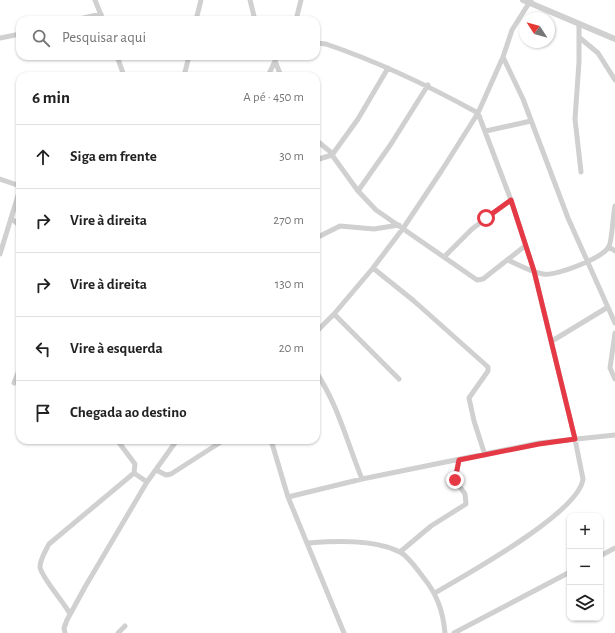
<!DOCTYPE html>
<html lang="pt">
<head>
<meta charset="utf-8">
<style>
	:root { --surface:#fff; --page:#f6f6f6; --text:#222; --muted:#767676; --line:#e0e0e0 }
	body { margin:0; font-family:"Alegreya Sans",sans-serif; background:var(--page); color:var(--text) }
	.controls { position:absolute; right:12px; bottom:12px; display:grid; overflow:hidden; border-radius:8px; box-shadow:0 1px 3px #0004 }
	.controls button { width:36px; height:36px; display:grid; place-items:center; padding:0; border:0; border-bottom:1px solid var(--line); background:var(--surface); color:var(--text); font:20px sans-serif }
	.compass { position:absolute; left:519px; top:12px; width:36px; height:36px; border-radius:50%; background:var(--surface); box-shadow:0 1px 3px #0004; rotate:306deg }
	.stop { position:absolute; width:12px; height:12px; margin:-9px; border:3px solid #e63946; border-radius:50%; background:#fff }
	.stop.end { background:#e63946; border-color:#fff; box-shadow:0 1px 4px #0008 }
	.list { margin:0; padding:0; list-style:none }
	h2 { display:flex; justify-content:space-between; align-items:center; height:52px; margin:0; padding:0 16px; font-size:17px }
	h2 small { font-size:13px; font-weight:400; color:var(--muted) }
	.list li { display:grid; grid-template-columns:26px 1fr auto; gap:12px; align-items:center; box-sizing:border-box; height:64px; padding:0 16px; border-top:1px solid var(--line) }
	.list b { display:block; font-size:15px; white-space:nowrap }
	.list em { font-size:13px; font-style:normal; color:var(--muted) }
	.icon { flex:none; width:22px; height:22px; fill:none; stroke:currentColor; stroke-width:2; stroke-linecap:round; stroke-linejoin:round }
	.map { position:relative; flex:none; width:615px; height:633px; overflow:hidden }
	.search { position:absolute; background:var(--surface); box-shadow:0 1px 3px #0004; left:16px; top:16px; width:304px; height:44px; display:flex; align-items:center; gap:10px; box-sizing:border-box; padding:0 14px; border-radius:12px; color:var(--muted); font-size:15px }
	.panel { position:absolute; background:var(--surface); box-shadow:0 1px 3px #0004; left:16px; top:72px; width:304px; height:372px; border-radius:12px }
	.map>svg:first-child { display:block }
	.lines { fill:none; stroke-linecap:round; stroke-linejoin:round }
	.minor { stroke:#d0d0d0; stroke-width:5 }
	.tertiary { stroke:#d0d0d0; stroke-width:6 }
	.route { stroke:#e63946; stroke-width:5 }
</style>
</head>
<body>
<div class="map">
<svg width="615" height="633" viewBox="0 0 615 633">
	<rect width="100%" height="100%" fill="#fff"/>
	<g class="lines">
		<path class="minor" d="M95 0 103 20
			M250 0 255 20
			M75 20 101 14
			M196 20 201 0
			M296 20 301 0
			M579 24V62L575 119 581 172
			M0 38 20 34
			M580 38 598 53 615 80
			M316 43 326 44C379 62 429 86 478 113L511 200 534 271 575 439 583 479C579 513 465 575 435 593
			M117 56 124 76
			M277 56 275 61 281 76
			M503 57 523 99 568 218 615 323
			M184 76 189 56
			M268 76 275 61
			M486 131 531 121
			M316 140 333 154
			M332 155 358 119 388 68
			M316 160 332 155 358 191 376 210 477 280 483 279 525 246
			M20 161V178
			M0 179 20 186
			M358 191 391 144 428 85
			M11 218 20 226
			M316 238 340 226 374 229 399 225
			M609 247 615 251
			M0 254 20 189
			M445 256 472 229 511 200
			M508 260C519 265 531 272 543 274 556 276 604 258 609 246 612 241 613 215 615 206
			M373 268 414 301 488 367V371L469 398 474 421 485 455
			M334 314 399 379
			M316 332 334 314 373 268 404 227 442 170 478 113 503 57 512 30 531 0
			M615 333 610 368 615 379
			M552 341 608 307
			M316 372C338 405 347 442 362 479
			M14 383 20 368
			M271 440 288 497 344 633
			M156 470 166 475 171 474 224 440
			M134 473 147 482
			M288 497 362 479 539 443 615 435
			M309 543C335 541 375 539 400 552 409 557 416 568 423 577 437 594 443 611 445 633
			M400 552 431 526 466 504 465 494 455 480 459 460
			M600 556 615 548
			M70 614C64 602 41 577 40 567 40 559 46 550 49 544L134 473 135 464 117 440
			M65 633 64 628 67 620 85 587 147 482 177 440
			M118 633 125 626
			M454 633 570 572"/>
		<path class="tertiary" d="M523 0 615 39"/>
	</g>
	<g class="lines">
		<path class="route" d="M455 480 459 460 539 444 575 439 534 271 511 200 486 218"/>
	</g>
</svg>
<div class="controls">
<button>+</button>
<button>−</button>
<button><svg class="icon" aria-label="layers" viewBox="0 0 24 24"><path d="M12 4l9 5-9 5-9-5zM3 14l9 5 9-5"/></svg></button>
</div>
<svg class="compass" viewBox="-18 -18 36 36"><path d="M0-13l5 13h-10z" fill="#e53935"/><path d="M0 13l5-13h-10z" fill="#767676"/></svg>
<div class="stop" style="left:486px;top:218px"></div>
<div class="stop end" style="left:455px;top:480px"></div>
<div class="search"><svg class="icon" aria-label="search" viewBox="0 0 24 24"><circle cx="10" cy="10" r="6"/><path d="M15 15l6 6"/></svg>Pesquisar aqui</div>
<section class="panel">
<h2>6 min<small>A pé · 450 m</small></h2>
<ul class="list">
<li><svg class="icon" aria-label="ahead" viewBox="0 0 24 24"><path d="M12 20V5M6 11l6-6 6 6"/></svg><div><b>Siga em frente</b></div><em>30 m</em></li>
<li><svg class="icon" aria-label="right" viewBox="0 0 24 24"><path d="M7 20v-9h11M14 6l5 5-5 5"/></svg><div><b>Vire à direita</b></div><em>270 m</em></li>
<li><svg class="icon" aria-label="right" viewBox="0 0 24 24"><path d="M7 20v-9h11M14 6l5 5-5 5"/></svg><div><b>Vire à direita</b></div><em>130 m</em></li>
<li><svg class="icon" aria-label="left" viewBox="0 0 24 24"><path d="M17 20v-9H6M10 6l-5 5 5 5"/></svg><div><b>Vire à esquerda</b></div><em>20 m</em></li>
<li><svg class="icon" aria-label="arrive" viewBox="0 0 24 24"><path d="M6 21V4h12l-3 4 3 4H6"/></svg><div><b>Chegada ao destino</b></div></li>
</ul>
</section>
</div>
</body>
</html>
